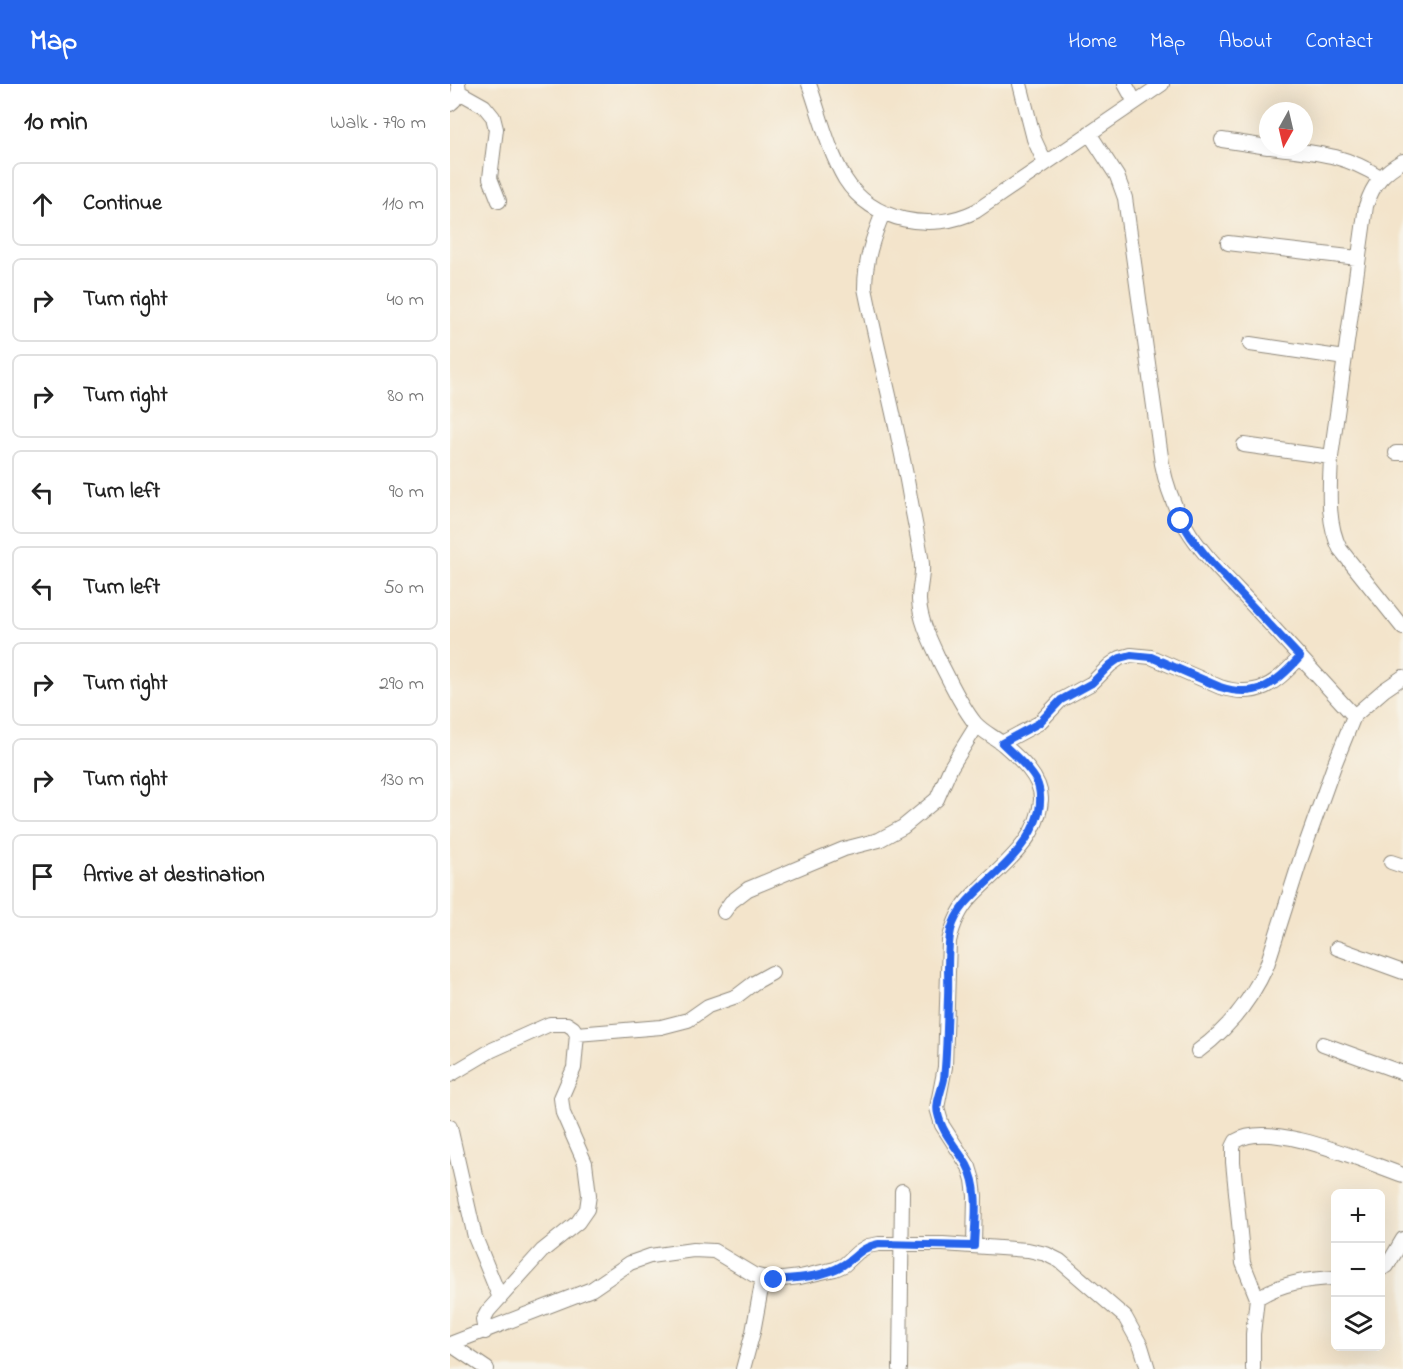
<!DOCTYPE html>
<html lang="en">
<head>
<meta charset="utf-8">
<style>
	:root { --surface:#fff; --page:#f6f6f6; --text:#222; --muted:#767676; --line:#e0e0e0; --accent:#2563eb }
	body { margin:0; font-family:"Indie Flower",sans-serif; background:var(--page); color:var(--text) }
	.controls { position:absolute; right:18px; bottom:18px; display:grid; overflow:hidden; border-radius:9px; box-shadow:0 6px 24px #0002 }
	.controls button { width:54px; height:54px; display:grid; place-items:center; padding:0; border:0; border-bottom:2px solid var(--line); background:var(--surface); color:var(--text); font:30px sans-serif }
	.compass { position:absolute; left:809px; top:18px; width:54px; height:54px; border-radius:50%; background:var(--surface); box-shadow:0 6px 24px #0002; rotate:188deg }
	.stop { position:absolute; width:18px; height:18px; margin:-14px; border:4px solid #2563eb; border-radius:50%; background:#fff }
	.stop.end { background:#2563eb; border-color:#fff; box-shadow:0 2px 6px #0008 }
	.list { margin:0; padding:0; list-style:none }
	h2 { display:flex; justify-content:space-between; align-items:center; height:78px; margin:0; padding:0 24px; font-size:26px }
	h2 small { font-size:20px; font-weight:400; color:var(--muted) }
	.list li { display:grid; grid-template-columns:39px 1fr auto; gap:18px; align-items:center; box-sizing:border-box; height:84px; margin:0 12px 12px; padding:0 12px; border:2px solid var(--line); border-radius:9px }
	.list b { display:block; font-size:22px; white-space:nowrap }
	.list em { font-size:20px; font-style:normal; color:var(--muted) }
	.icon { flex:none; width:33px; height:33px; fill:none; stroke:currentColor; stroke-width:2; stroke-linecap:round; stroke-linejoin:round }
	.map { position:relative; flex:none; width:953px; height:1285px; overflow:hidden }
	header { display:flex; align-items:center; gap:36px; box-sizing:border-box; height:84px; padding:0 30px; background:var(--accent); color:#fff }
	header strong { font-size:28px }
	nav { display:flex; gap:33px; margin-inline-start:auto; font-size:21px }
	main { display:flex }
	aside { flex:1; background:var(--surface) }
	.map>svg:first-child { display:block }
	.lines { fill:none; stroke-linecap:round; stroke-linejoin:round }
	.minor-casing { stroke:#8f887b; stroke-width:16 }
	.minor { stroke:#fff; stroke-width:14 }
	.route { stroke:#2563eb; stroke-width:8 }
</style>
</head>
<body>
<header>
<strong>Map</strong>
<nav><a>Home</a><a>Map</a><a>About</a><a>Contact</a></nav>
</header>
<main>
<aside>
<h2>10 min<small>Walk · 790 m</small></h2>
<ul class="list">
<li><svg class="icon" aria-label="ahead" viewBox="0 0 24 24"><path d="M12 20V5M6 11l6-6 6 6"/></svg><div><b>Continue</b></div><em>110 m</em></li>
<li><svg class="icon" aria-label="right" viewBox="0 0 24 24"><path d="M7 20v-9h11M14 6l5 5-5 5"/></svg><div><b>Turn right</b></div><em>40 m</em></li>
<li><svg class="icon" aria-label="right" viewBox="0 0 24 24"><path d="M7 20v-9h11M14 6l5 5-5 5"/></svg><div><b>Turn right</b></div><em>80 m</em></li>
<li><svg class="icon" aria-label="left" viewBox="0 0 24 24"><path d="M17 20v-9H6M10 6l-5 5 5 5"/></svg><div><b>Turn left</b></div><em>90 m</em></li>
<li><svg class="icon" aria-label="left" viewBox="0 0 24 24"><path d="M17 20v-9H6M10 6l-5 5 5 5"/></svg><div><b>Turn left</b></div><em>50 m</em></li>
<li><svg class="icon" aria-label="right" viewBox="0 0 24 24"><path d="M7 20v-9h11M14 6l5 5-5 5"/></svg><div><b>Turn right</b></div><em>290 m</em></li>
<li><svg class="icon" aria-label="right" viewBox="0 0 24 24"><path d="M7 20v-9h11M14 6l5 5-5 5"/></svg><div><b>Turn right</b></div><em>130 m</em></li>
<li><svg class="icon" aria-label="arrive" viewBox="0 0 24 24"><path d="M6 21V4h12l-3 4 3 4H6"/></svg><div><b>Arrive at destination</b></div></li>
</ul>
</aside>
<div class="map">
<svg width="953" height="1285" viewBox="0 0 953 1285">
	<rect width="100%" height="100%" fill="#f7f3e8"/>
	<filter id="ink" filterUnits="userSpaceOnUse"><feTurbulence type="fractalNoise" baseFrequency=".0167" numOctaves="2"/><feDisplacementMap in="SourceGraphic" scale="12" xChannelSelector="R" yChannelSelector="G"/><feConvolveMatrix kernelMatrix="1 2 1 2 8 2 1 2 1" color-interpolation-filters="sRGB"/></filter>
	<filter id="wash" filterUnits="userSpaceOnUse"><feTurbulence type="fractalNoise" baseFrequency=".008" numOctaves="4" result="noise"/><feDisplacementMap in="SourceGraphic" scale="24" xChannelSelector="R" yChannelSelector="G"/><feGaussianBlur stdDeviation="1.35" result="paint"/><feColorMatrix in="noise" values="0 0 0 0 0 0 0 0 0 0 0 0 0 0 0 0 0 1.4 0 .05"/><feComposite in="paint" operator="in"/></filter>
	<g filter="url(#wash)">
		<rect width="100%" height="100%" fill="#f3e4cb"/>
	</g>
	<g filter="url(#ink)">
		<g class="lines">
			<g class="minor-casing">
				<path id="minor" d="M359 0C370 31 378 66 395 95 422 138 482 149 526 127L712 0
					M570 0 584 55 595 79
					M675 0 685 18
					M9 8 34 22 43 33 46 45 40 94 49 117
					M0 20C7 15 10 8 8 0
					M639 49 667 92 675 114 712 380C726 450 763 478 808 527 840 562 872 597 904 632
					M772 56 818 63
					M821 63C865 69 892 69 930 93
					M953 77C933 88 923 100 916 122L881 373C880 404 876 437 890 465L953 544
					M433 129C423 153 415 177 415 204 429 274 448 342 460 413 464 435 469 457 472 480 473 492 469 504 469 516 470 538 482 560 491 580 501 599 511 622 525 639 534 649 545 653 554 661 569 674 592 694 591 716 588 759 548 784 521 813 509 825 503 841 499 857L495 983 487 1024 492 1041 519 1083 523 1096 525 1112 524 1162
					M778 159 908 174
					M800 260 895 274
					M794 361 881 373
					M946 369H953
					M552 659 589 639 611 616 642 599 660 581 670 574 681 571 701 573 770 603C807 615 826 600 850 573
					M941 778 953 782
					M274 828 281 818 298 805 394 765 429 756 453 743 487 715 501 683 527 641
					M887 864 953 888
					M127 950 211 943 238 936 258 922 287 912 304 899 322 889
					M873 960 953 989
					M748 967C778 945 802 915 817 881L851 774 885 679 904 632 934 606 953 593
					M0 991 42 966 100 940H117L123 944 127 950 124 984 111 1014 113 1029 135 1079 139 1111 137 1125 128 1138 92 1167 38 1227 33 1236 35 1248
					M0 1043 25 1153 50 1214
					M930 1185 937 1182 953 1155
					M807 1214C832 1199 857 1195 886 1194
					M0 1260 142 1205 180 1179 200 1172 243 1166 264 1167 304 1191 324 1196 350 1193 385 1185 394 1181 408 1168 418 1162 429 1160H493L578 1166 596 1170 610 1177 675 1233 691 1262 698 1285
					M0 1260 37 1285
					M293 1285 303 1248 313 1194
					M450 1285 452 1107
					M803 1285V1250L807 1214 793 1179 783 1078V1063L786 1057C821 1035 915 1078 953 1091"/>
			</g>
			<use href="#minor" class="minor"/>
		</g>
	</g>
	<g class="lines" filter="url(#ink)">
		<path class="route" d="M324 1196C347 1194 374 1193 393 1181 408 1172 409 1164 429 1160L524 1162C525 1136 530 1105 517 1081 508 1065 492 1049 488 1030 485 1019 492 1006 494 995 497 968 497 940 498 913 499 890 496 868 501 846 506 826 522 812 536 799 558 779 581 757 589 727 591 716 591 706 586 696 578 682 564 671 552 659L589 639 611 616 642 599 660 581 670 574 681 571 701 573 770 603C807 615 826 600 850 573L761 478 741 453 731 437"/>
	</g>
</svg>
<div class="controls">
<button>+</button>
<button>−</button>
<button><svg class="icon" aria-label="layers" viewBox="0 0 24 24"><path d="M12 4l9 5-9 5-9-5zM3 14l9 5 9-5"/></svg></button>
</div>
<svg class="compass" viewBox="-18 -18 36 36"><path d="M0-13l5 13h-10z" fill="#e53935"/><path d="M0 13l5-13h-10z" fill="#767676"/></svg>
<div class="stop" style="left:731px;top:437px"></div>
<div class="stop end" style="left:324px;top:1196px"></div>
</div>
</main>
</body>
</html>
